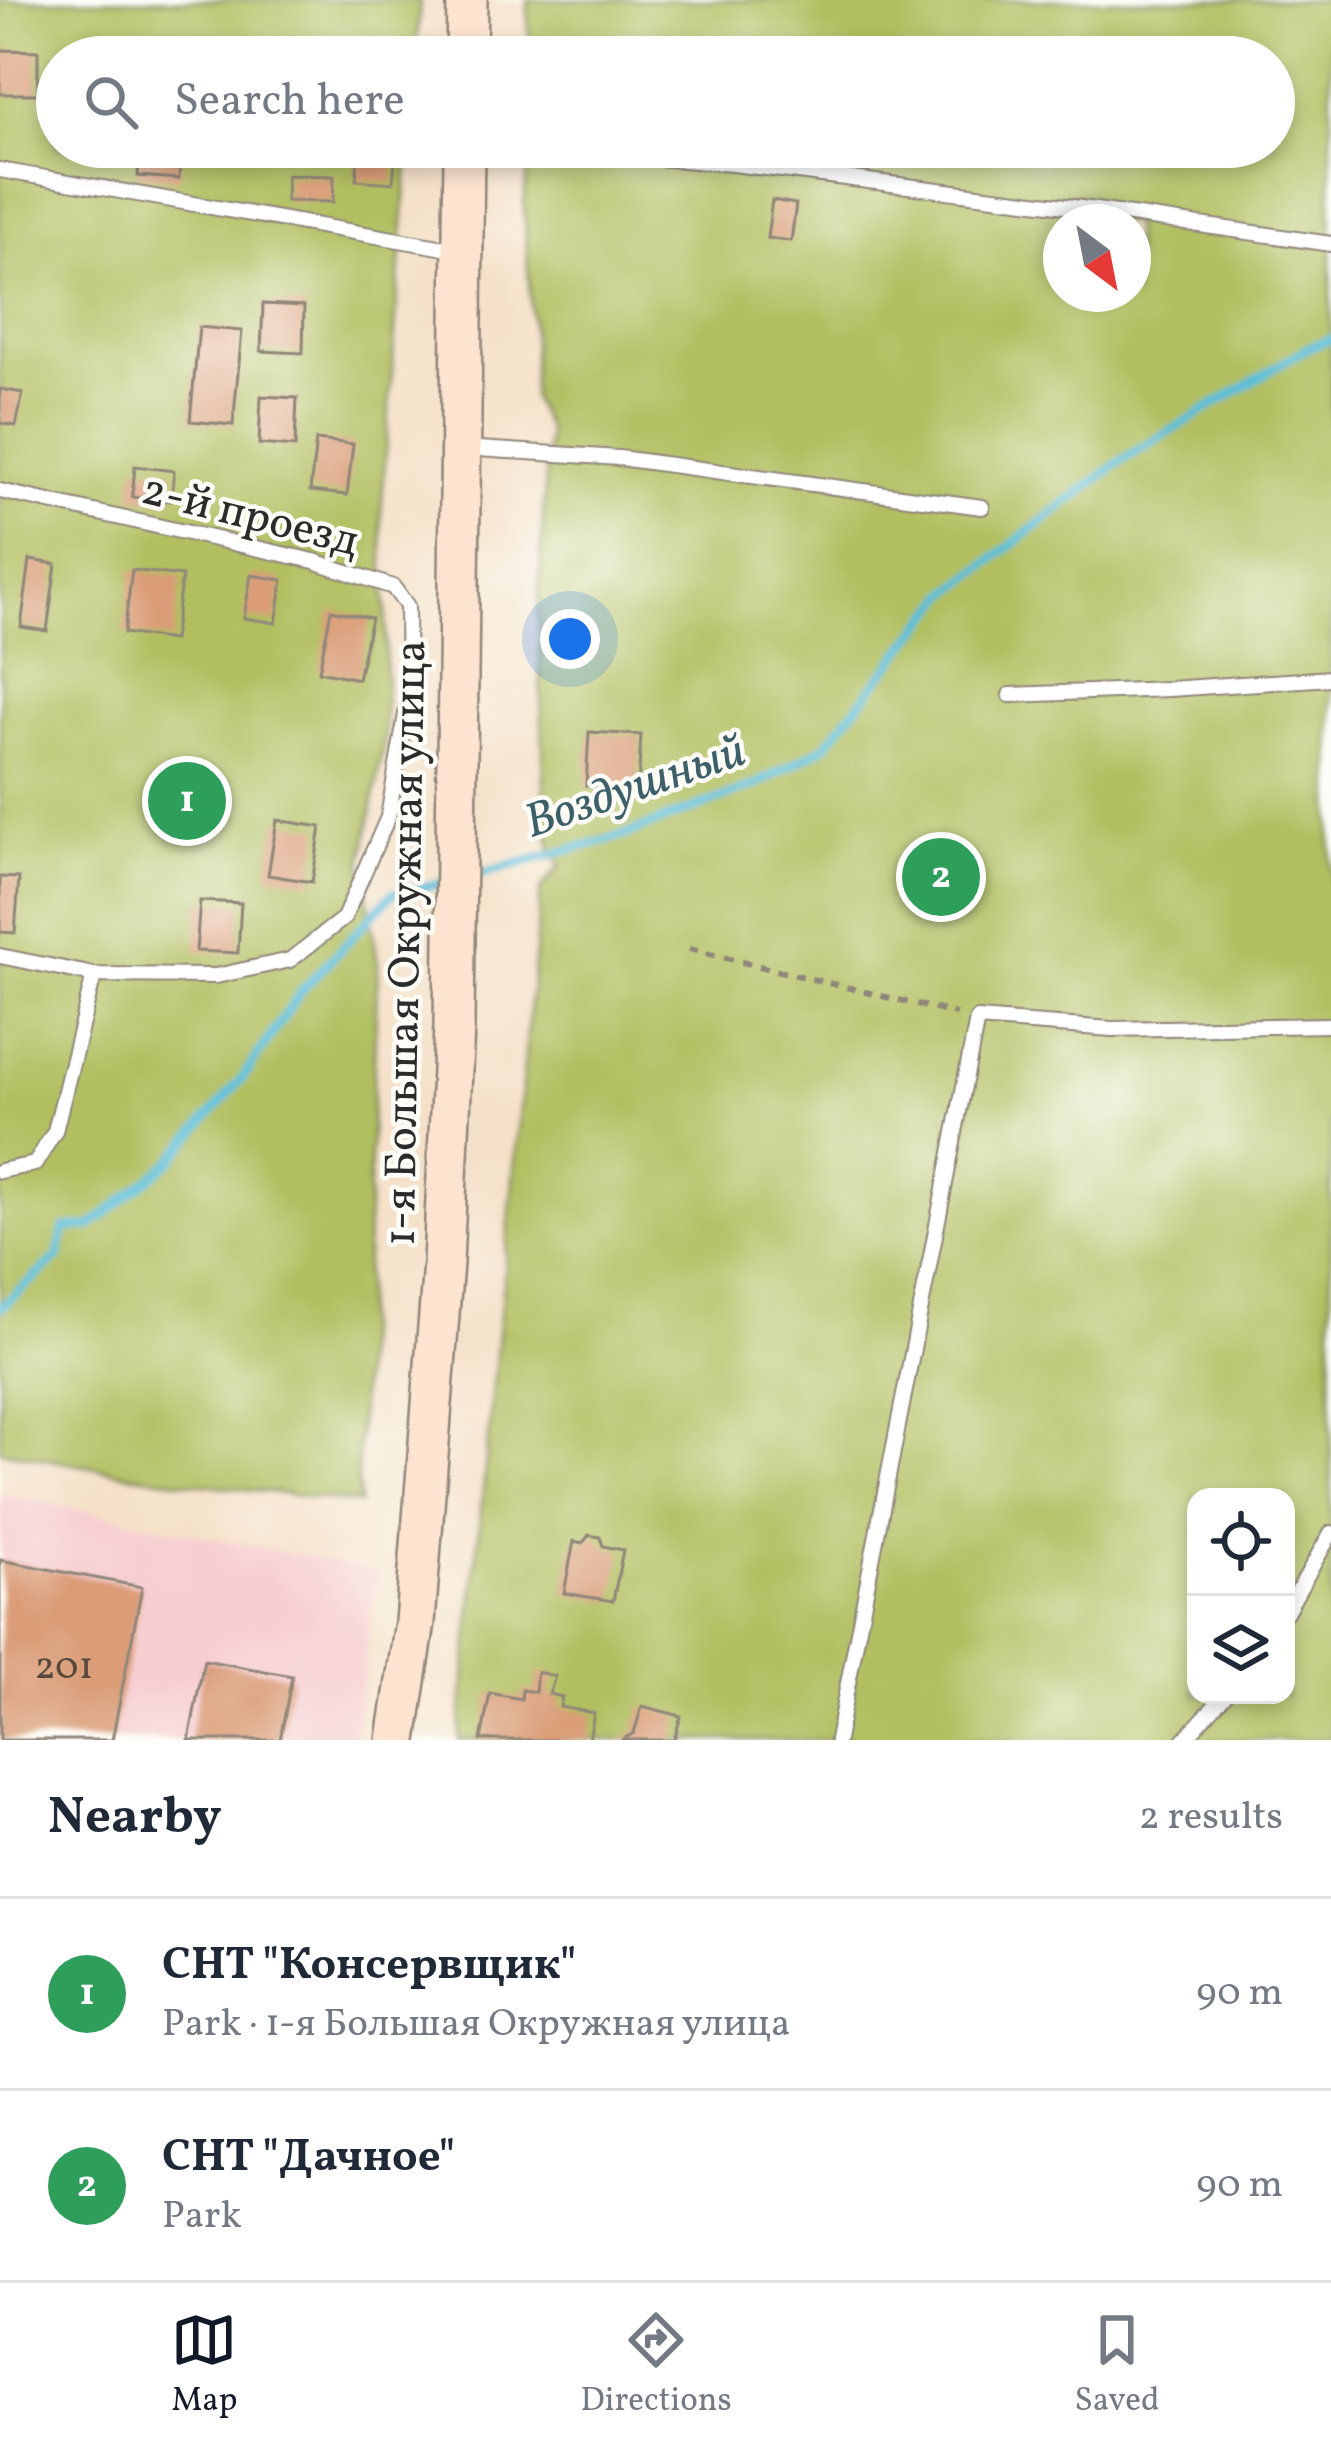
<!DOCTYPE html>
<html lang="en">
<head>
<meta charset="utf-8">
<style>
	:root { --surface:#fff; --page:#f2f2f3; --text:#1f2937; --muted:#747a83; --line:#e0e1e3; --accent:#111827 }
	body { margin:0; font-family:Vollkorn,serif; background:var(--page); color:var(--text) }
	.controls { position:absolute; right:36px; bottom:36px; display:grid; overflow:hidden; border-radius:24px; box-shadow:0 6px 18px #0003 }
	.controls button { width:108px; height:108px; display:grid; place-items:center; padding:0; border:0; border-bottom:3px solid var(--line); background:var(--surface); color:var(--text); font:60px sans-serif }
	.compass { position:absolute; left:1043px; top:204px; width:108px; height:108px; border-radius:50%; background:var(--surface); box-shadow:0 6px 18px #0003; rotate:148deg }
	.you { position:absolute; left:570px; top:639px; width:42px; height:42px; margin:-30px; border:9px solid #fff; border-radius:50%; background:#1a73e8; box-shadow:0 0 0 18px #1a73e833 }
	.badge { display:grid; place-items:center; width:78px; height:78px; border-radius:50%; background:var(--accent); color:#fff; font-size:39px; font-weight:700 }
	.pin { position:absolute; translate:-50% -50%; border:6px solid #fff; box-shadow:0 3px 12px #0006 }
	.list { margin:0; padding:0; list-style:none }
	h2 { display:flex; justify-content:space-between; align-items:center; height:156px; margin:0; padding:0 48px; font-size:51px }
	h2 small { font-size:39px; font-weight:400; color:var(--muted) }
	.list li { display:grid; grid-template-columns:78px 1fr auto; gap:36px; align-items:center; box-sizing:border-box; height:192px; padding:0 48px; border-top:3px solid var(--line) }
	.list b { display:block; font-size:45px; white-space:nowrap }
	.list p { margin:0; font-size:39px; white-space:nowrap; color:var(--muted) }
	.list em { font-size:39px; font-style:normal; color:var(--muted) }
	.icon { flex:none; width:66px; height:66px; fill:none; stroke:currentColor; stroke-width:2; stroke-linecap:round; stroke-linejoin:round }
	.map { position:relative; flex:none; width:1331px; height:1740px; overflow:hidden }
	.search { position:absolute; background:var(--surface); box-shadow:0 6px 18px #0003; left:36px; right:36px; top:36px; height:132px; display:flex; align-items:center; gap:30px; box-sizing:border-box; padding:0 42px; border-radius:66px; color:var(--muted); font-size:45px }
	.sheet { height:540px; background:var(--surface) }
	nav { display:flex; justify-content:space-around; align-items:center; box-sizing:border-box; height:168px; border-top:3px solid var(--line); background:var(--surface); font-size:33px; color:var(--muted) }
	nav a { display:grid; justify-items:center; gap:6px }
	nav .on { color:var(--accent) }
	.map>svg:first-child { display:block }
	.built { fill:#f7cfd1 }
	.green { fill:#b1bf61; stroke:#6e7546; stroke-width:3; fill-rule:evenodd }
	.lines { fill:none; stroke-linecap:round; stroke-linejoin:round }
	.stream { stroke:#5dbfdb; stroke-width:9 }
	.building { fill:#da9d78 }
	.lane-casing { stroke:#90867a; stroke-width:18 }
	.secondary-casing { stroke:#90867a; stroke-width:44 }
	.path { stroke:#90867a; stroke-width:6; stroke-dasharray:9 9; stroke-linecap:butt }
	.lane { stroke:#fff; stroke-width:14 }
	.secondary { stroke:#fde4d1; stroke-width:39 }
	.labels { text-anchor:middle; stroke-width:9; stroke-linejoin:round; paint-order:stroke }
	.number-label { font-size:39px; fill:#57483e }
	.street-label { font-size:45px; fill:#2b2b2b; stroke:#fdfcf7 }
	.water-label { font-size:48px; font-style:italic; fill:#3c5f69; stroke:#fdfcf7 }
</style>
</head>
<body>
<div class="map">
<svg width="1331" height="1740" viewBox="0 0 1331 1740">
	<rect width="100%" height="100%" fill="#fdfcf7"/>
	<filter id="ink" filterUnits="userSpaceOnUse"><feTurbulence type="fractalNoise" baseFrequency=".00833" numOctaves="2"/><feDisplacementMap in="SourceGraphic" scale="24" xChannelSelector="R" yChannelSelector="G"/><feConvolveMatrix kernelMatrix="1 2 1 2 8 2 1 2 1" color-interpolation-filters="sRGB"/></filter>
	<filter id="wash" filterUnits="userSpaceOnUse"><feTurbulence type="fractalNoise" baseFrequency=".004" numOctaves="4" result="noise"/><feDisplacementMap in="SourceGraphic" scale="48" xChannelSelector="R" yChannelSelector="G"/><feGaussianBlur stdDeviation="2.7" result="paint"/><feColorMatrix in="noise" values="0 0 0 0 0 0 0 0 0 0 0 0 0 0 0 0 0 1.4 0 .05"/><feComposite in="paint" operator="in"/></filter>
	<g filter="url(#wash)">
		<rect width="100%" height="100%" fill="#f5e1c9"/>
		<path class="built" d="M0 1493 377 1572 354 1740H0Z"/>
		<path class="green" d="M0 0H420L416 57H57V147H409L381 514 386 612 385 738 362 864 378 962 357 1473 359 1503 139 1476 0 1450Z
			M528 0H1331V1740H459L541 889 560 866 551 849 545 808 538 611 548 430 532 399 533 344 524 204 529 147H1274V57H529ZM1061 222H1133V294H1061ZM1196 1497H1286V1695H1196Z"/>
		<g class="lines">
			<path class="stream" d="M468 877 625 835 756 785 824 747 948 594 1121 461 1309 347 1331 339
				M0 1308 58 1257 64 1228 90 1227 170 1162 244 1076 301 991 392 894 446 882"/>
		</g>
		<g id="blocks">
			<path class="building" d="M0 50 38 51V94H0Z
				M140 147H181L179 179 138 176Z
				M359 147H396L393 183 356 180Z
				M287 175 334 176 333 202 286 201Z
				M772 200 796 204 791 241 767 238Z
				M263 304 304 306 303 353 261 351Z
				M199 327 242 331 233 425 190 421Z
				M0 389 23 393 16 426 0 423Z
				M261 396 297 398 295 447 259 444Z
				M316 440 353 444 347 495 310 491Z
				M135 466 174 471 171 501 132 497Z
				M30 560 56 564 47 631 21 627Z
				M132 570 182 576 173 640 124 633Z
				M251 575 283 580 276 623 244 618Z
				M331 610 371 618 358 679 319 671Z
				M589 732 641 735 638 789 586 786Z
				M277 820 321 827 312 882 268 875Z
				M0 877 19 878 15 933 0 932Z
				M200 901 241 903 238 953 196 951Z
				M589 1535 600 1537 603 1546 623 1550 613 1601 564 1593 574 1541 583 1543Z
				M0 1560 142 1587 112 1740H0Z
				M204 1660 292 1676 280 1740H189Z
				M537 1672 555 1676 549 1694 562 1697 560 1707 594 1713 589 1740H481L490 1693 521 1699 522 1690 535 1692Z
				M642 1706 681 1716 674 1740H621L634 1733Z"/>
		</g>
	</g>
	<g filter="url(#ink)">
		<use href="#blocks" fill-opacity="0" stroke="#90867a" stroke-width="3"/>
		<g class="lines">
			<g class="lane-casing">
				<path id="lane" d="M518 147 733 164 1089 209 1331 244
					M0 170 462 251
					M462 448 619 458 982 507
					M0 491 314 561 393 587 407 606 408 703 388 817 344 918 290 960 216 976 94 975 0 956
					M1010 695 1169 689 1331 678
					M0 1171 35 1164 55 1131 94 975
					M1286 1612 1331 1533
					M837 1740 977 1019 1112 1029 1331 1025
					M1184 1740 1225 1695"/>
			</g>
			<g class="secondary-casing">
				<path id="secondary" d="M466 57 467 0
					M397 1740 415 1622 443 1263 454 1027 464 147"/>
			</g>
			<path class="path" d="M689 949 956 1014"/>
			<use href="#lane" class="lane"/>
			<use href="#secondary" class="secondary"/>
		</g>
	</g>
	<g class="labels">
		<g class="number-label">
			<text x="64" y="1678">201</text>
		</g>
		<g class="street-label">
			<text transform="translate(251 513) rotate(14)" y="16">2-й проезд</text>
			<text transform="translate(403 943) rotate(-89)" y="16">1-я Большая Окружная улица</text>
		</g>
		<g class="water-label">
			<text transform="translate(634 784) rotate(-19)" y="17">Воздушный</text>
		</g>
	</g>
</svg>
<div class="controls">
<button><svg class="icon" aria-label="locate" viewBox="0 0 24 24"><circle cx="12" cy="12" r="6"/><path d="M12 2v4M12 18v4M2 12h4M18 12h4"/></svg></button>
<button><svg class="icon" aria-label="layers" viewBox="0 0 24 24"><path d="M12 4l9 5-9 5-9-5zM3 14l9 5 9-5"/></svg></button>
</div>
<svg class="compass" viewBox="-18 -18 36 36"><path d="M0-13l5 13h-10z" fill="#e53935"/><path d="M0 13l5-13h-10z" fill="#747a83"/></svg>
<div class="you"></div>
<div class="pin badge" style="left:187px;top:801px;background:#2e9e5b">1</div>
<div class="pin badge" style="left:941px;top:877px;background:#2e9e5b">2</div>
<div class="search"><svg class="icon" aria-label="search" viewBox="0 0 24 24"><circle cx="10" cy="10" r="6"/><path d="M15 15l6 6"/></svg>Search here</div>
</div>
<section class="sheet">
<h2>Nearby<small>2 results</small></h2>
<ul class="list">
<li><span class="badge" style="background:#2e9e5b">1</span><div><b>СНТ &quot;Консервщик&quot;</b><p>Park · 1-я Большая Окружная улица</p></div><em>90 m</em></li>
<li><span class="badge" style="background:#2e9e5b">2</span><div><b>СНТ &quot;Дачное&quot;</b><p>Park</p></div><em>90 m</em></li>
</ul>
</section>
<nav>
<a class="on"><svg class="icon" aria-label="map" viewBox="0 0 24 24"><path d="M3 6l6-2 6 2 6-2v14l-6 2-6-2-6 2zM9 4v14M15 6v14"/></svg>Map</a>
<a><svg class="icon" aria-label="directions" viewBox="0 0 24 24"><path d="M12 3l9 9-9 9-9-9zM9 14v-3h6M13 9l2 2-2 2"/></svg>Directions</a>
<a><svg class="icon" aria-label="saved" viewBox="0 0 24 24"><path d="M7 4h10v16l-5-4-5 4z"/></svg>Saved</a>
</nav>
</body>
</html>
